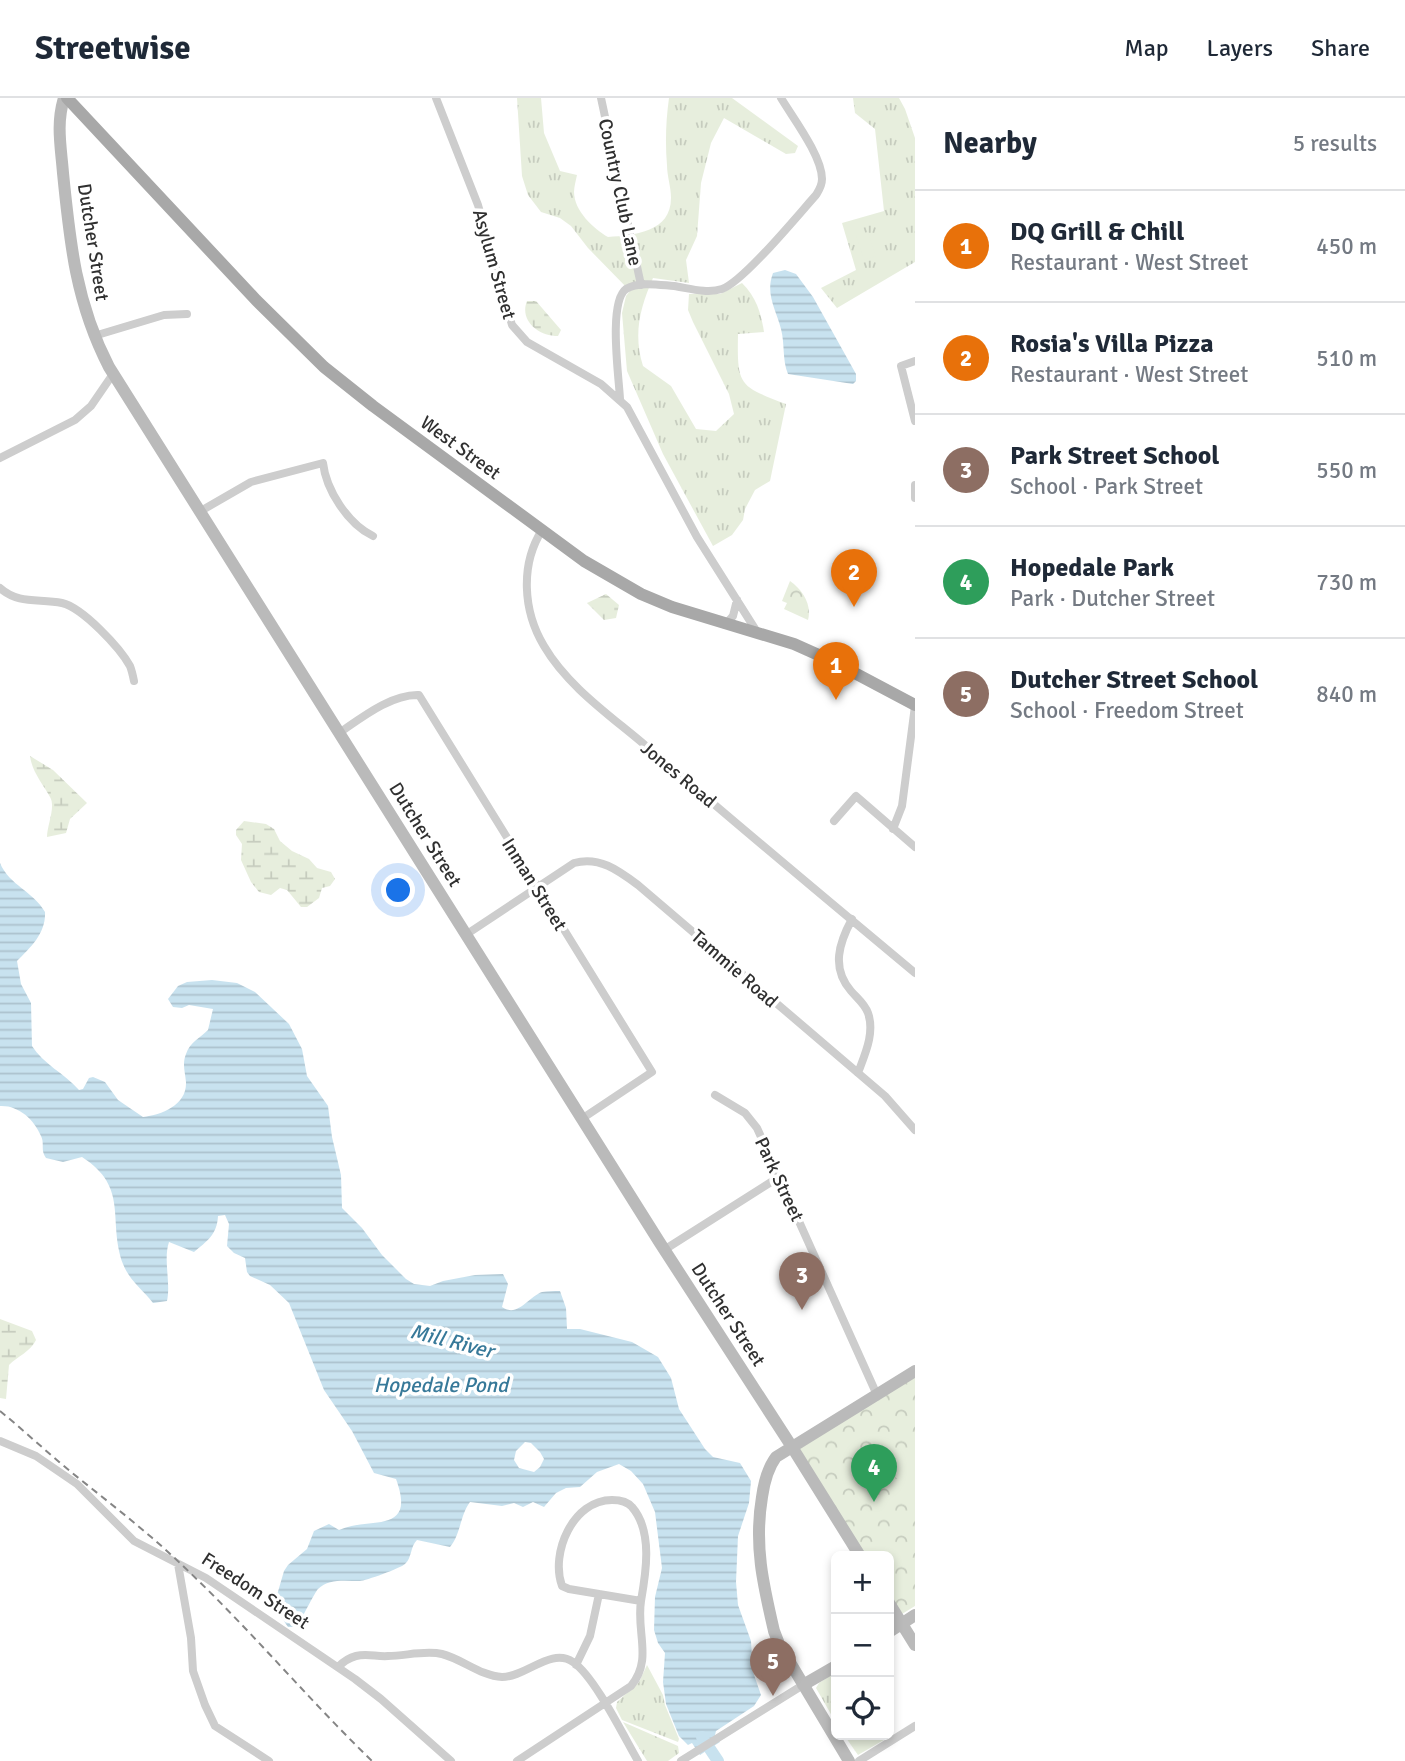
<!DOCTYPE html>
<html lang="en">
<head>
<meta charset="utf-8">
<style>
	:root { --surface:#fff; --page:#f6f6f7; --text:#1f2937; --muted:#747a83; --line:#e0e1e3; --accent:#1a73e8 }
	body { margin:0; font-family:Signika,sans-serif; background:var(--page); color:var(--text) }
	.controls { position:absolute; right:21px; bottom:21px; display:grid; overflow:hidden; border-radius:10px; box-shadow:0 4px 10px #0003 }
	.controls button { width:63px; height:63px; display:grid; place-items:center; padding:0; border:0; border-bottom:2px solid var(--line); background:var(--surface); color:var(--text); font:35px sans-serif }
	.you { position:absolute; left:399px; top:793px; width:24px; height:24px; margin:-18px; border:5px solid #fff; border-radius:50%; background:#1a73e8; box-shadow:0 0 0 10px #1a73e833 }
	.badge { display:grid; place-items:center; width:46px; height:46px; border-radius:50%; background:var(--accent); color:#fff; font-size:23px; font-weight:700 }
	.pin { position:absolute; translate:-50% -58px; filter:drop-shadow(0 2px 4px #0008) }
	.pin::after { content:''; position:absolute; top:37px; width:24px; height:21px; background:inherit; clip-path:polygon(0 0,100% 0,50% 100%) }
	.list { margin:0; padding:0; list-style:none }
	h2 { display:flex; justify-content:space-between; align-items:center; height:91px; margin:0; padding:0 28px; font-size:30px }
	h2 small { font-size:23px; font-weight:400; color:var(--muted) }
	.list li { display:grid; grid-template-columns:46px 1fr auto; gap:21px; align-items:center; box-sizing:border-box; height:112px; padding:0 28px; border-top:2px solid var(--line) }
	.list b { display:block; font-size:26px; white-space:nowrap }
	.list p { margin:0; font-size:23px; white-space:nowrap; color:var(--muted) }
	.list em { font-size:23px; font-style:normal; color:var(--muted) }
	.icon { flex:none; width:38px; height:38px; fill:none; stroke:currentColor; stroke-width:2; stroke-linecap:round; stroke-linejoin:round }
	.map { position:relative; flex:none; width:915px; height:1663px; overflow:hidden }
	header { display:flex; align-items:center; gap:42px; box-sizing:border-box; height:98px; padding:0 35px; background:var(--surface); border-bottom:2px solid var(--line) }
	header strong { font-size:33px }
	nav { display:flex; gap:38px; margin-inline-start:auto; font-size:24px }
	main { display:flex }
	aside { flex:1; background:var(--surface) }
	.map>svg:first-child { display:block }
	.grass { fill:url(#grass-tufts) }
	.wetland { fill:url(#wetland-marsh) }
	.park { fill:url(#park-crowns) }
	.pitch { fill:#e7eedd }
	.water { fill:url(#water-rules); fill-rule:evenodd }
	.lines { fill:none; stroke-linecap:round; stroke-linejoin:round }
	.river { stroke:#c8e2ef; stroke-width:12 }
	.street { stroke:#cdcdcd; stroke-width:8 }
	.secondary { stroke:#bababa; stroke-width:12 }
	.primary { stroke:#a8a8a8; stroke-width:12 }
	.rail { stroke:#858585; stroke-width:2; stroke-dasharray:7 5; stroke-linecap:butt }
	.labels { text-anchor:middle; stroke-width:7; stroke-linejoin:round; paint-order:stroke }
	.street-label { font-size:19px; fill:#303030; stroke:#fff }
	.water-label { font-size:21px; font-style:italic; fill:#377999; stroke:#fff }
</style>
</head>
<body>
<header>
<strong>Streetwise</strong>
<nav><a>Map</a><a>Layers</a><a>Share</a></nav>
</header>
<main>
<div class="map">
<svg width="915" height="1663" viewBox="0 0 915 1663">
	<defs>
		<pattern id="grass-tufts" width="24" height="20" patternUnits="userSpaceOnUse" patternTransform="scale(1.75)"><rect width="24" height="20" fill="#e7eedd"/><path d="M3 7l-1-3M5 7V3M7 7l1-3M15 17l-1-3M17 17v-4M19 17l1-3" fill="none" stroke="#c6ccbe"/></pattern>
		<pattern id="wetland-marsh" width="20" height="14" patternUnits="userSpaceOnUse" patternTransform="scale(1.75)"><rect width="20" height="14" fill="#e7eedd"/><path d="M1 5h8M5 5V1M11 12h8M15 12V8" fill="none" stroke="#c6ccbe"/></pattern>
		<pattern id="park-crowns" width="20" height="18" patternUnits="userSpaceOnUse" patternTransform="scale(1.75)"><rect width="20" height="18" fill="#e7eedd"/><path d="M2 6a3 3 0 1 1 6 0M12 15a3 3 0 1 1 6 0" fill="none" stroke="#c6ccbe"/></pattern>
		<pattern id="water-rules" width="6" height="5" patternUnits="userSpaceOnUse" patternTransform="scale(1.75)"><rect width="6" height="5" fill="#c8e2ef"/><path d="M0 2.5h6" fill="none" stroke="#acc2cd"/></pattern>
	</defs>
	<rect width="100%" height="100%" fill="#fff"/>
	<path class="grass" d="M517 0H541L544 35 560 73 577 77C576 82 574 89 574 94 574 113 594 131 608 139 635 137 671 134 671 100 671 89 667 78 667 67 665 45 666 21 669 0H732L798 48 795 55 786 56 724 20 711 45 701 85 697 138 686 162 689 185 653 180C640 210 633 236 643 268L671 288 696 331 716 333 734 316 729 296 693 224 688 212 689 196H720L742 185C756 199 761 214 764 234L738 236C737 288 739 288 786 306L770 383 755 392 745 411 743 422 732 437 713 448 663 356 627 273 622 215 626 198 630 193 588 150 571 128 560 120 541 114 528 97 522 78Z
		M853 0H899L905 11 915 40V164L837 210 821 190 856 172 842 125 884 113 875 31 855 15Z
		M647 1567 663 1597 665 1607 679 1641 678 1644 622 1622 616 1610 617 1604 639 1584Z
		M836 1574V1625L816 1590 819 1585Z
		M623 1624 678 1648 679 1655 668 1663H647Z
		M844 1637H887L889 1639 858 1657Z"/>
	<path class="wetland" d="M527 203H536L561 232 558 238C539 238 519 223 527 203Z
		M606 496 619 507 616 520 604 522 587 505Z
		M30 658 53 672 87 705 70 721 66 735 47 739C47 727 56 709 50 699 43 686 32 674 30 658Z
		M244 723 266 726 274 731 280 743 292 753 309 761 317 770 331 774 335 781 330 788 322 790 319 800 307 809H301L287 792 280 790 271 797 259 794 251 784 241 762 242 746 236 737V732Z
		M0 1221 32 1233 36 1242C30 1254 18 1258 9 1267L6 1301 0 1300Z"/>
	<path class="park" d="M790 483C803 492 812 507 808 522L784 511 787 505 782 503Z
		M915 1278V1508L902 1516 889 1495V1458H866L799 1351Z"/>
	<path class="pitch" d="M868 134 876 158 864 162 856 137Z
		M915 1357V1408H913L910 1396 893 1376 907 1358Z"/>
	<path class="water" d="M785 172 796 176 813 199 856 276V283L853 286 788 276C782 262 785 246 781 231 776 211 765 196 773 175Z
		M0 765C9 787 34 794 45 814 46 835 31 849 17 863L21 886 31 905 32 948C43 966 64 975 79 992L83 991 89 980 93 979 105 984 118 1002 143 1019C162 1017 187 1007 186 984 185 973 182 966 186 956 190 944 200 940 208 932L213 911 189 907 182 910 173 909 168 901 178 888 187 884 212 882 237 885 255 894 289 926 302 951 307 978 328 1008 332 1039 341 1077 342 1110 362 1130 382 1157 406 1181 414 1186 430 1188 443 1183 475 1177 503 1176 508 1186 502 1209C518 1220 528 1199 542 1194 547 1193 554 1193 560 1193L566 1210 567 1231H580L632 1244 658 1259 671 1280 679 1311 705 1351 713 1359 740 1365 751 1383 749 1405 738 1438 736 1484 738 1507 751 1543 753 1574 761 1597 754 1608 716 1633 715 1637 720 1644 700 1657 692 1645 688 1647 679 1638 666 1606 663 1584 665 1555 658 1545 654 1532 655 1499 662 1470 655 1414 643 1386 631 1373 619 1366 597 1374 580 1389 566 1390 556 1395 544 1409 533 1404 523 1409 514 1405 502 1408 470 1404C460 1417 461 1436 450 1449L417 1442C410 1449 412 1460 405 1466 401 1470 365 1483 360 1483 346 1483 329 1480 318 1491 315 1494 301 1522 297 1529H288L279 1516 277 1497 284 1473 288 1467 307 1451 314 1433 329 1426 339 1432C369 1418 417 1438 396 1381L374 1375 352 1333 324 1292 289 1205 270 1187 250 1178 247 1174 245 1160 234 1155 227 1148 229 1126 225 1117 218 1118C217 1137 207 1143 194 1154L169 1144C163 1162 171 1184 167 1203L153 1205C143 1192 129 1182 123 1166 107 1122 130 1090 82 1059L63 1064 46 1060C40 1052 45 1046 41 1038 34 1021 18 1007 0 1008ZM525 1344 531 1345 540 1354 544 1361 540 1369 534 1374 519 1370 514 1362 516 1353Z"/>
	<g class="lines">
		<path class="river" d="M702 1639 718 1663"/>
		<path class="street" d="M436 0 478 107 512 227 527 244 601 286 627 309 697 439 757 534
			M601 0 641 187
			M94 238 164 217 187 216
			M915 263 901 268 915 323
			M620 301C619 280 608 204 626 191 639 183 660 187 674 188 688 190 707 196 722 191 743 184 798 117 816 97 819 92 822 88 822 81 822 58 793 20 781 0
			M0 360 75 322 91 308 113 276
			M915 387V400
			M199 414 251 384 323 365C326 392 348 426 373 438
			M542 432C520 467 523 513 544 548 568 589 611 618 646 648 735 725 825 800 915 875
			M0 490C19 507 40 500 62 505 83 510 120 550 130 568 132 573 133 578 134 583
			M726 526 733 518 737 502
			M339 635C361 620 391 596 419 597L652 974 583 1020
			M834 723 856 698 915 749
			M893 731 902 708 915 608
			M852 821C839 845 831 870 851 893 857 900 865 906 868 915 875 935 865 956 858 975
			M467 836 574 765C599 758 618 772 638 787L885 998 915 1032
			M715 997 745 1015 757 1030 877 1297
			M664 1152 779 1079
			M0 1343 36 1358 77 1386 134 1443 206 1480 355 1581 381 1601 451 1663
			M178 1466 191 1540 193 1573 205 1607 215 1628 269 1663
			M576 1567 590 1538 599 1496
			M338 1569C343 1564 348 1560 356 1558 367 1555 377 1559 388 1558 405 1558 425 1552 442 1556 462 1561 481 1578 502 1579 526 1579 551 1549 573 1564 595 1579 624 1639 638 1663
			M517 1663 631 1588C653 1562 636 1534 641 1503L569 1491 562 1488C550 1455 573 1402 612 1402 619 1402 627 1403 632 1409 653 1433 646 1475 641 1503
			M681 1663 803 1587
			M859 1663 915 1628"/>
		<path class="secondary" d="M64 0C56 26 61 49 63 75 70 146 76 205 109 269L660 1145 792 1349 860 1458
			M889 1505 915 1547
			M889 1534 915 1517
			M803 1587 836 1568
			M849 1663 779 1546 774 1533C763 1486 754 1447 762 1399 764 1385 767 1371 776 1359L915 1273"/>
		<path class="primary" d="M67 0 256 202 324 269 373 308 584 463 641 496 672 509 794 546 832 563 915 607"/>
		<path class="rail" d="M0 1313C27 1335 53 1360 81 1382 116 1410 151 1437 183 1468 249 1530 307 1600 372 1663"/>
	</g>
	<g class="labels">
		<g class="street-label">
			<text transform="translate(621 94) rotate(78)" y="7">Country Club Lane</text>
			<text transform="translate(94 144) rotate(81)" y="7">Dutcher Street</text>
			<text transform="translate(495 166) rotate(74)" y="7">Asylum Street</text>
			<text transform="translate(461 349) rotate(36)" y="7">West Street</text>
			<text transform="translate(679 676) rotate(40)" y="7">Jones Road</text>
			<text transform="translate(426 736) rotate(58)" y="7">Dutcher Street</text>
			<text transform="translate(535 786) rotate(58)" y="7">Inman Street</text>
			<text transform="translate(735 870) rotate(41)" y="7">Tammie Road</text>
			<text transform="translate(780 1081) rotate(65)" y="7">Park Street</text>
			<text transform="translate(729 1216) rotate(57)" y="7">Dutcher Street</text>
			<text transform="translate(256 1492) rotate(33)" y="7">Freedom Street</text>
		</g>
		<g class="water-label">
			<text transform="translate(452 1243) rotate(14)" y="7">Mill River</text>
			<text x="441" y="1294">Hopedale Pond</text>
		</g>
	</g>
</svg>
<div class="controls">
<button>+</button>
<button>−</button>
<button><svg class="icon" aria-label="locate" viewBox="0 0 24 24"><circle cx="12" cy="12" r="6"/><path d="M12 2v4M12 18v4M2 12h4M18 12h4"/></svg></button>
</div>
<div class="you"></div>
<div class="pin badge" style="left:836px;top:602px;background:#e8710a">1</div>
<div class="pin badge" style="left:854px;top:509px;background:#e8710a">2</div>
<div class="pin badge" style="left:802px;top:1212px;background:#8d6e63">3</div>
<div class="pin badge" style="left:874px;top:1404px;background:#2e9e5b">4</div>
<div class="pin badge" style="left:773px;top:1598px;background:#8d6e63">5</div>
</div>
<aside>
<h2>Nearby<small>5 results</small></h2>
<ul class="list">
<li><span class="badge" style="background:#e8710a">1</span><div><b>DQ Grill &amp; Chill</b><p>Restaurant · West Street</p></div><em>450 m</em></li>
<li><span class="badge" style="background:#e8710a">2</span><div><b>Rosia's Villa Pizza</b><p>Restaurant · West Street</p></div><em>510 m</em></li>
<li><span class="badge" style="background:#8d6e63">3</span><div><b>Park Street School</b><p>School · Park Street</p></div><em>550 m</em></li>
<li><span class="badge" style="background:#2e9e5b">4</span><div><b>Hopedale Park</b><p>Park · Dutcher Street</p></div><em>730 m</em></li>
<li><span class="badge" style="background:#8d6e63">5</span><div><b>Dutcher Street School</b><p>School · Freedom Street</p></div><em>840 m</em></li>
</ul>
</aside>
</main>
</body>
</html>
